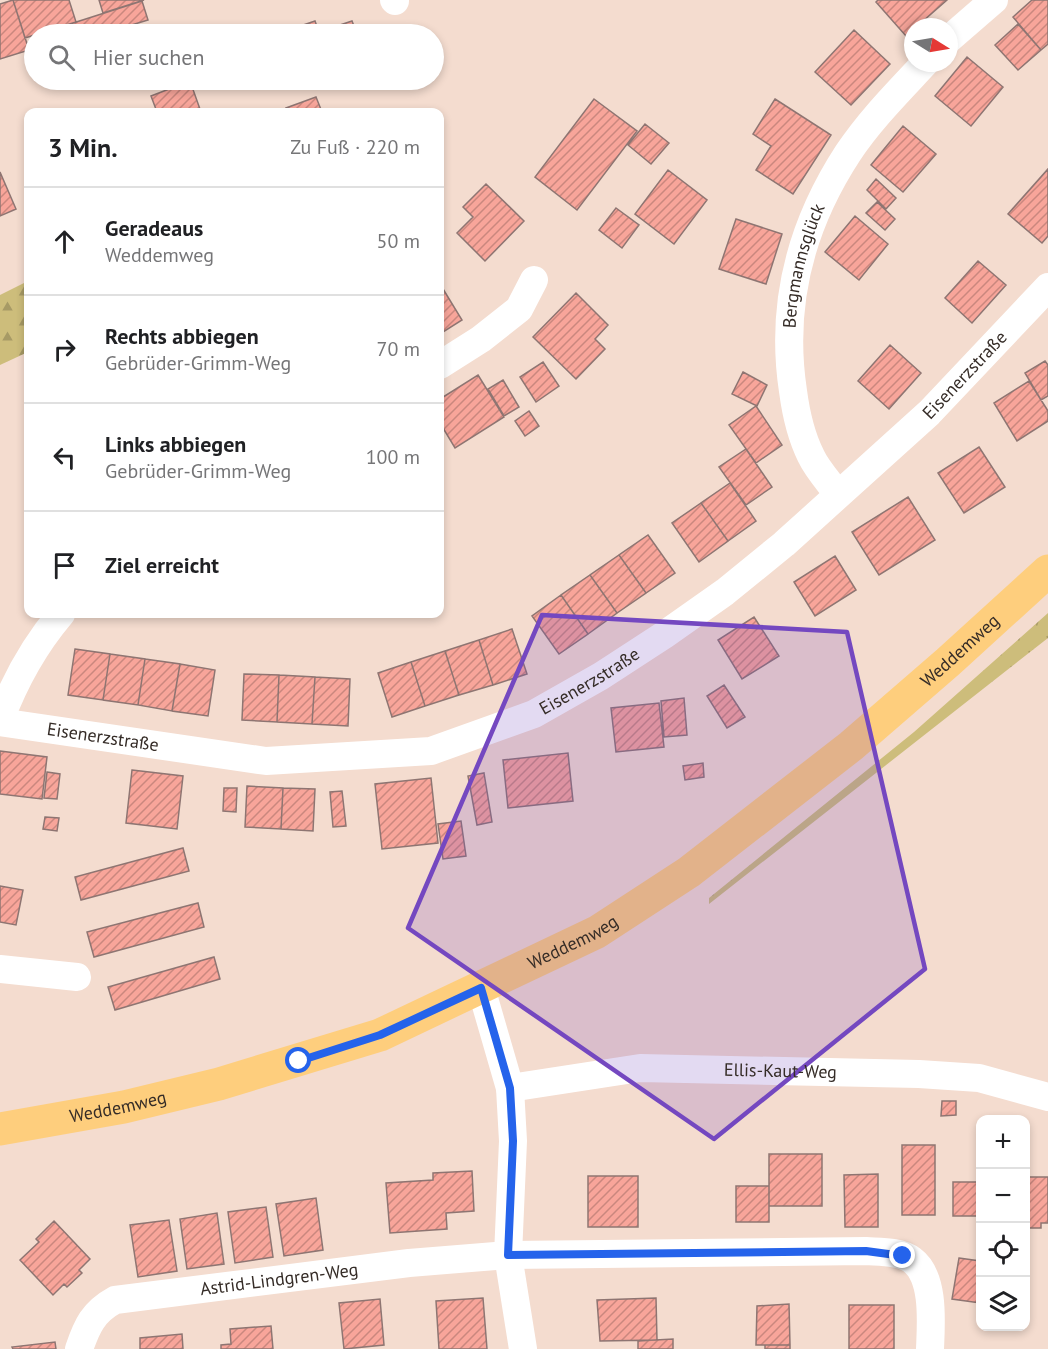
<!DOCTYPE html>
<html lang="de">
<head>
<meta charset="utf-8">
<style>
	:root { --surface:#fff; --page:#f6f6f6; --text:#202124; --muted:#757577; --line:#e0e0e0 }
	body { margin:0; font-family:"PT Sans",sans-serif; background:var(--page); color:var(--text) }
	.controls { position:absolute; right:18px; bottom:18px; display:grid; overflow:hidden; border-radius:12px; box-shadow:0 3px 9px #0003 }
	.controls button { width:54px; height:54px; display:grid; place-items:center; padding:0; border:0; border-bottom:2px solid var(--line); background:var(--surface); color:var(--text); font:30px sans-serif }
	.compass { position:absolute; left:904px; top:18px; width:54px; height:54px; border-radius:50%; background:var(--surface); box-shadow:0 3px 9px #0003; rotate:101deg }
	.stop { position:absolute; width:18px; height:18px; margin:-14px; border:4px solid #2563eb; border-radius:50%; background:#fff }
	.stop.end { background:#2563eb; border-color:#fff; box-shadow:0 2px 6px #0008 }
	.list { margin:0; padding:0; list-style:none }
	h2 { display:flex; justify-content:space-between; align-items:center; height:78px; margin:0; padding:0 24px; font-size:26px }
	h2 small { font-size:20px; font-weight:400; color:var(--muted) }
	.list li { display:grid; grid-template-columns:39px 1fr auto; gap:18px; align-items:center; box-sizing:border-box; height:108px; padding:0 24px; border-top:2px solid var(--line) }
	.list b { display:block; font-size:22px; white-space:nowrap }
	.list p { margin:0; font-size:20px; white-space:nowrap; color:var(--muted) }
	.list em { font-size:20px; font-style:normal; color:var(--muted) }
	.icon { flex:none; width:33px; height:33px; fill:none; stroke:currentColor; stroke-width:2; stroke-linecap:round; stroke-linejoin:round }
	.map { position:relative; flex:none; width:1048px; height:1349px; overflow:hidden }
	.search { position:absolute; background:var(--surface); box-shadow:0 3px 9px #0003; left:24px; top:24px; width:420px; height:66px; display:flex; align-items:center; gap:15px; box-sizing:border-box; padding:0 21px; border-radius:33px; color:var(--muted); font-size:22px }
	.panel { position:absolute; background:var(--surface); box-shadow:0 3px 9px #0003; left:24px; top:108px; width:420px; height:510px; border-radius:12px }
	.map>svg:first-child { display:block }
	.grass { fill:url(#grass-tufts) }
	.forest { fill:url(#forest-firs) }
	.building { fill:url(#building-hatch); stroke:#8e7572; stroke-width:1.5 }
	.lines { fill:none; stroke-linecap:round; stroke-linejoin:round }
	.minor { stroke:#fff; stroke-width:28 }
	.major { stroke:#fece7d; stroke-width:33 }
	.route { stroke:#2563eb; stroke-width:8 }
	.marked { fill:#7448c0; fill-opacity:0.2; stroke:#7448c0; stroke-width:4.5; stroke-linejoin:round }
	.labels { text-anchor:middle; stroke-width:4.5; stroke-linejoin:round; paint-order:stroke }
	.street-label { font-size:18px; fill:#352c27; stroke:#f4dccf }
</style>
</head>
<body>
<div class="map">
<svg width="1048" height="1349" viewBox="0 0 1048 1349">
	<defs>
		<pattern id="grass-tufts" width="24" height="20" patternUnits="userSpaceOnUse" patternTransform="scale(1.5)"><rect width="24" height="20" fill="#cdbd7b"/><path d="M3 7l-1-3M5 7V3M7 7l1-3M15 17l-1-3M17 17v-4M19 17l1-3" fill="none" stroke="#a79a65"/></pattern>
		<pattern id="forest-firs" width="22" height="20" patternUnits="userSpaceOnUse" patternTransform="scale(1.5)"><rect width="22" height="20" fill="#cdbd7b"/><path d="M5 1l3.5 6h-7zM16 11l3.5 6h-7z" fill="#a79a65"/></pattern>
		<pattern id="building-hatch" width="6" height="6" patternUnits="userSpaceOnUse" patternTransform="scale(1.5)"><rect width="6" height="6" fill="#f8a59a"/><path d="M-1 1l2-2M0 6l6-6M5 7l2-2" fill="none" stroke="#ca877e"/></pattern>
	</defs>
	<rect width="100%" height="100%" fill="#f4dccf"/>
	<path class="grass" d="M1048 613V638L709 904V898L914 732Z"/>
	<path class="forest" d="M28 281V352L0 365V295Z"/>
	<path class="building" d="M13 0H69L76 22 25 38Z
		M13 0 29 50 0 59V4Z
		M99 0H144L103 13Z
		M878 0H947L906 36 876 2Z
		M1032 0H1048V44L1041 50 1013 17Z
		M142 1 148 20 102 34H74L70 24Z
		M315 21 319 32 352 21 357 34H277Z
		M1018 24 1041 50 1018 70 995 45Z
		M854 30 890 64 851 105 815 72Z
		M967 57 1003 87 971 126 935 96Z
		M117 80H137L120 86Z
		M293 80H313L295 86Z
		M190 81 201 112H157L151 96Z
		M316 97 322 112H288L286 108Z
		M594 99 637 131 577 210 535 177Z
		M775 99 831 135 793 194 756 170 771 146 753 134Z
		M645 124 669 143 651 164 628 145Z
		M903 126 936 154 903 192 871 165Z
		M1048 169V236L1042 243 1008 214Z
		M668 170 707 200 674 244 635 214Z
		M0 172 16 209 0 216Z
		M876 179 896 198 886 209 867 190Z
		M486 184 524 221 485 261 457 233 473 217 463 207Z
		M877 202 895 219 885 230 866 213Z
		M616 208 639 225 622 248 599 230Z
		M855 216 888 244 859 280 825 252Z
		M736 219 782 234 766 284 719 269Z
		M978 261 1006 285 972 323 945 298Z
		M440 284 462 320 440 334Z
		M576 293 608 325 595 339 605 349 576 379 533 337Z
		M890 345 921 373 889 409 858 381Z
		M1045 361 1048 365V396L1041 400 1025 373Z
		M543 362 559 386 536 402 520 377Z
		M743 372 767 385 757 406 732 394Z
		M478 375 504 417 455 448 440 423V399Z
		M503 380 519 407 504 416 488 389Z
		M1029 381 1048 411V421L1017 441 994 403Z
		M756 406 782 445 756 463 729 425Z
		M529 411 539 426 525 436 515 421Z
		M979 447 1005 487 964 513 938 473Z
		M746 449 772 487 746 505 719 467Z
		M730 483 756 521 728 541 701 503Z
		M908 497 935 540 879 575 852 532Z
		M701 503 728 541 699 562 672 523Z
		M648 535 675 573 646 593 619 555Z
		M619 555 646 593 617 613 590 575Z
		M835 556 856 590 815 616 794 582Z
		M590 575 617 613 588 634 561 595Z
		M561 595 588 634 559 654 532 616Z
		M754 617 779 656 742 679 718 640Z
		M512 629 527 674 493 685 479 640Z
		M479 640 493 685 459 695 445 651Z
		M75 649 110 654 103 700 68 695Z
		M445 651 459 695 425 706 411 662Z
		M110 654 145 659 138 705 103 700Z
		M145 659 180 664 172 711 138 705Z
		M411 662 425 706 392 717 378 673Z
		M180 664 215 670 208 716 172 711Z
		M244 674 279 675 277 722 242 720Z
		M279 675 315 677 312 724 277 722Z
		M315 677 350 679 348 726 312 724Z
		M724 685 745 717 727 728 707 696Z
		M684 698 687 735 664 737 661 701Z
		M659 703 664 747 616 752 611 708Z
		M0 751 47 757 42 799 0 794Z
		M568 753 573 801 508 808 503 760Z
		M703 763 704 777 685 780 683 766Z
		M132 770 183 776 177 829 126 823Z
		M47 772 60 774 57 799 44 798Z
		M484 773 492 822 477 825 468 776Z
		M431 778 438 843 382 849 375 784Z
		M247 786 283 788 281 829 245 827Z
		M224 788H237L236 812 223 811Z
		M283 788 315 789 313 831 281 829Z
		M342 791 346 826 333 827 330 792Z
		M45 817 59 818 57 831 43 829Z
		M461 821 466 856 443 859 438 824Z
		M183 848 189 871 81 900 75 877Z
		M0 886 23 890 16 925 0 922Z
		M198 903 204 927 94 957 87 932Z
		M214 957 220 979 115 1010 108 987Z
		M942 1101H956V1115L941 1116Z
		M902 1145H935V1215H902Z
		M769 1154H822V1206H769Z
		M472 1171 474 1211 446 1213 447 1229 390 1233 386 1183 433 1180V1173Z
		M878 1174V1227H845L844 1175Z
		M588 1176H638V1227H588Z
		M1026 1177H1048V1223H1041V1228H1026Z
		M953 1182H980V1216H953Z
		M736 1186H769V1222H736Z
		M316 1198 323 1250 284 1256 276 1204Z
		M266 1207 273 1257 235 1263 228 1212Z
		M217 1213 224 1264 187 1269 180 1219Z
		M169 1220 177 1271 138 1277 130 1225Z
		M54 1221 90 1259 79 1270 82 1273 67 1287 64 1284 53 1295 20 1260 39 1242 36 1239Z
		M959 1258 980 1261V1303L952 1299Z
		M483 1298 487 1349H439L436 1301Z
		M656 1298 657 1340 600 1341 597 1300Z
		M380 1299 384 1345 344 1349 339 1303Z
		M789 1304 790 1345H756L757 1306Z
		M849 1305H894V1349H849Z
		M271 1326 273 1349H221V1345L231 1344 230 1329Z
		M182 1334 183 1349H140V1338Z
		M673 1339V1349H638V1341Z
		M55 1342 56 1349H13L12 1347Z
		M765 1345H790V1349H765Z"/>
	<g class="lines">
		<g class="minor">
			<path d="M394 0 395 1"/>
			<path d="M949 39 994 0"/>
			<path d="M440 365 481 339 519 309 534 280"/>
			<path id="s1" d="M837 493C829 482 817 469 811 456 801 436 796 414 793 391 780 305 801 225 848 153 870 120 898 92 925 63"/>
			<path d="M0 720C15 680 33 647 61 614"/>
			<path id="s2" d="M0 722 266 761 431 751 534 714 601 676 664 635 725 592 784 544 929 413 1048 287"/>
			<path d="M0 969 77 977"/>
			<path d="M481 988 510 1088 513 1141 508 1255 523 1349"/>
			<path id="s3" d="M510 1088 640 1068 919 1074 979 1078 1048 1097"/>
			<path id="s4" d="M79 1349C87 1326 93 1312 115 1300L409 1263 508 1255 866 1251C880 1252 900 1251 912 1260 935 1277 931 1323 930 1349"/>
		</g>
		<path class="major" id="s5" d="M0 1129 124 1107 219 1084 380 1035 597 932 689 872 851 746 948 662 1048 571"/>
	</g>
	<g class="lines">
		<path class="route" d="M299 1061 380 1035 481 988 510 1088 513 1141 508 1255 866 1251 903 1256"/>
	</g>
	<path class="marked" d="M542 615 847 632 925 969 714 1139 408 928Z"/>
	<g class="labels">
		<g class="street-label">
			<text dy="6" stroke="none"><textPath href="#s1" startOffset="240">Bergmannsglück</textPath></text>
			<text dy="6" stroke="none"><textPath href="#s2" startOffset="1094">Eisenerzstraße</textPath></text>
			<text dy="6" stroke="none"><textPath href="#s5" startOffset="1092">Weddemweg</textPath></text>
			<text dy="6" stroke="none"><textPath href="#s2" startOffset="608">Eisenerzstraße</textPath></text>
			<text dy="6" stroke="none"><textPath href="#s2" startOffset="104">Eisenerzstraße</textPath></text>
			<text dy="6" stroke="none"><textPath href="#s5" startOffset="606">Weddemweg</textPath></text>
			<text dy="6" stroke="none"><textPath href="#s3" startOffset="272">Ellis-Kaut-Weg</textPath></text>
			<text dy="6" stroke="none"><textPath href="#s5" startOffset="120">Weddemweg</textPath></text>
			<text dy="6" stroke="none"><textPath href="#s4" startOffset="228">Astrid-Lindgren-Weg</textPath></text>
		</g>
	</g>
</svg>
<div class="controls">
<button>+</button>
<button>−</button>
<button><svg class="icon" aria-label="locate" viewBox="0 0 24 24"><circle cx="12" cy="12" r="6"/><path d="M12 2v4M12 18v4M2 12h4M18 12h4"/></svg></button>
<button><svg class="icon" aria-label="layers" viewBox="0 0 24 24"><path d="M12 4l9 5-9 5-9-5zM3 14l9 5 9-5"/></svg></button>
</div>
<svg class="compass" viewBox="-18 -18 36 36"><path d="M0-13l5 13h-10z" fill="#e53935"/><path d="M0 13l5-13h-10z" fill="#757577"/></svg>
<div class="stop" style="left:299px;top:1061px"></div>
<div class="stop end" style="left:903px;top:1256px"></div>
<div class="search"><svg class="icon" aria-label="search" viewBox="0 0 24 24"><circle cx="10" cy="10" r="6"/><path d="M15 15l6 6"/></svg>Hier suchen</div>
<section class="panel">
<h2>3 Min.<small>Zu Fuß · 220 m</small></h2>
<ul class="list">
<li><svg class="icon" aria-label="ahead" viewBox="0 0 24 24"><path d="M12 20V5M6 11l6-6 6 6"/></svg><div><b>Geradeaus</b><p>Weddemweg</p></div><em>50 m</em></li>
<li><svg class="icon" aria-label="right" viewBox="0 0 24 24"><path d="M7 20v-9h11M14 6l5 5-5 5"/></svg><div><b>Rechts abbiegen</b><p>Gebrüder-Grimm-Weg</p></div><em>70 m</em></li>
<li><svg class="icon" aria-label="left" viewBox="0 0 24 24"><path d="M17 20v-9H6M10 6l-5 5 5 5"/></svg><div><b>Links abbiegen</b><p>Gebrüder-Grimm-Weg</p></div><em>100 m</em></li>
<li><svg class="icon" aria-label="arrive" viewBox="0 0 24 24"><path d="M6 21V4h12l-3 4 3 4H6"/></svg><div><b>Ziel erreicht</b></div></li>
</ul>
</section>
</div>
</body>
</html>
